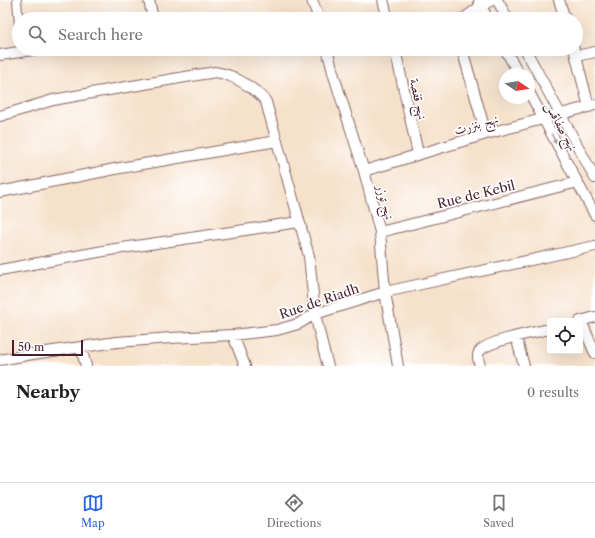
<!DOCTYPE html>
<html lang="en">
<head>
<meta charset="utf-8">
<style>
	:root { --surface:#fff; --page:#f2f2f2; --text:#202124; --muted:#757577; --line:#e0e0e0; --accent:#2563eb }
	body { margin:0; font-family:"Libre Caslon Text",Amiri,serif; background:var(--page); color:var(--text) }
	.controls { position:absolute; right:12px; bottom:12px; display:grid; overflow:hidden; border-radius:4px; box-shadow:0 4px 16px #0002 }
	.controls button { width:36px; height:36px; display:grid; place-items:center; padding:0; border:0; border-bottom:1px solid var(--line); background:var(--surface); color:var(--text); font:20px sans-serif }
	.compass { position:absolute; left:499px; top:68px; width:36px; height:36px; border-radius:50%; background:var(--surface); box-shadow:0 4px 16px #0002; rotate:102deg }
	.scale { position:absolute; left:12px; bottom:10px; width:71px; box-sizing:border-box; padding-left:4px; border:2px solid #4a1f2b; border-top:0; font-size:11px; line-height:14px; white-space:nowrap; color:#4a1f2b; -webkit-text-stroke:3px #fff; paint-order:stroke }
	.list { margin:0; padding:0; list-style:none }
	h2 { display:flex; justify-content:space-between; align-items:center; height:52px; margin:0; padding:0 16px; font-size:17px }
	h2 small { font-size:13px; font-weight:400; color:var(--muted) }
	.icon { flex:none; width:22px; height:22px; fill:none; stroke:currentColor; stroke-width:2; stroke-linecap:round; stroke-linejoin:round }
	.map { position:relative; flex:none; width:595px; height:366px; overflow:hidden }
	.search { position:absolute; background:var(--surface); box-shadow:0 4px 16px #0002; left:12px; right:12px; top:12px; height:44px; display:flex; align-items:center; gap:10px; box-sizing:border-box; padding:0 14px; border-radius:22px; color:var(--muted); font-size:15px }
	.sheet { height:116px; background:var(--surface) }
	nav { display:flex; justify-content:space-around; align-items:center; box-sizing:border-box; height:56px; border-top:1px solid var(--line); background:var(--surface); font-size:11px; color:var(--muted) }
	nav a { display:grid; justify-items:center; gap:2px }
	nav .on { color:var(--accent) }
	.map>svg:first-child { display:block }
	.lines { fill:none; stroke-linecap:round; stroke-linejoin:round }
	.pedestrian-casing { stroke:#866363; stroke-width:10 }
	.minor-casing { stroke:#866363; stroke-width:12 }
	.pedestrian { stroke:#fff; stroke-width:8 }
	.minor { stroke:#fff; stroke-width:10 }
	.oneway { fill:#ae9aa0 }
	.labels { text-anchor:middle; stroke-width:3.5; stroke-linejoin:round; paint-order:stroke }
	.street-label { font-size:13px; fill:#4a1f2b; stroke:#fff }
</style>
</head>
<body>
<div class="map">
<svg width="595" height="366" viewBox="0 0 595 366">
	<rect width="100%" height="100%" fill="#fff"/>
	<filter id="ink" filterUnits="userSpaceOnUse"><feTurbulence type="fractalNoise" baseFrequency=".025" numOctaves="2"/><feDisplacementMap in="SourceGraphic" scale="8" xChannelSelector="R" yChannelSelector="G"/><feConvolveMatrix kernelMatrix="1 2 1 2 8 2 1 2 1" color-interpolation-filters="sRGB"/></filter>
	<filter id="wash" filterUnits="userSpaceOnUse"><feTurbulence type="fractalNoise" baseFrequency=".012" numOctaves="4" result="noise"/><feDisplacementMap in="SourceGraphic" scale="16" xChannelSelector="R" yChannelSelector="G"/><feGaussianBlur stdDeviation="0.9" result="paint"/><feColorMatrix in="noise" values="0 0 0 0 0 0 0 0 0 0 0 0 0 0 0 0 0 1.4 0 .05"/><feComposite in="paint" operator="in"/></filter>
	<g filter="url(#wash)">
		<rect width="100%" height="100%" fill="#f6e1ca"/>
	</g>
	<g filter="url(#ink)">
		<g class="lines">
			<g class="pedestrian-casing">
				<path id="pedestrian" d="M17 0 19 26"/>
			</g>
			<g class="minor-casing">
				<path id="minor" d="M149 0 153 19
					M312 0 319 19
					M383 0 388 19
					M497 0 508 19
					M559 0 565 19
					M479 2 488 19
					M463 19 481 6 492 0
					M327 49 334 76 364 171 380 232 385 292 398 366
					M395 49 418 154
					M462 49 486 134
					M505 49 519 74
					M525 49 595 178
					M574 49 589 107
					M0 55 39 49
					M576 56 595 52
					M529 92 595 215
					M0 116 53 100 97 92 215 72C220 73 226 74 230 76 240 80 261 93 266 102L309 256 315 314 323 348 328 366
					M364 171 486 134 595 105
					M0 192 120 168 277 141
					M380 232 578 182
					M0 270 109 250 299 222
					M580 321 595 317
					M581 321 595 353
					M233 335 245 366
					M516 337 524 366
					M81 348 86 366
					M0 360 32 354 117 342 171 338 233 335 277 330 298 324 315 314 385 292 595 246
					M480 366C479 362 476 355 480 351 487 341 536 332 550 329"/>
			</g>
			<use href="#pedestrian" class="pedestrian"/>
			<use href="#minor" class="minor"/>
		</g>
		<defs><path id="oneway-solid" d="M-6-.8H1V-3.2L6.5 0L1 3.2V.8H-6Z"/></defs>
		<use class="oneway" href="#oneway-solid" transform="translate(554 139) rotate(62)"/>
	</g>
	<g class="labels">
		<g class="street-label">
			<text transform="translate(419 99) rotate(78)" y="5">نهج قفصة</text>
			<text transform="translate(476 124) rotate(-16)" y="5">نهج بنزرت</text>
			<text transform="translate(562 126) rotate(62)" y="5">نهج صفاقس</text>
			<text transform="translate(476 194) rotate(-14)" y="5">Rue de Kebil</text>
			<text transform="translate(386 202) rotate(75)" y="5">نهج توزر</text>
			<text transform="translate(319 301) rotate(-19)" y="5">Rue de Riadh</text>
		</g>
	</g>
</svg>
<div class="controls">
<button><svg class="icon" aria-label="locate" viewBox="0 0 24 24"><circle cx="12" cy="12" r="6"/><path d="M12 2v4M12 18v4M2 12h4M18 12h4"/></svg></button>
</div>
<svg class="compass" viewBox="-18 -18 36 36"><path d="M0-13l5 13h-10z" fill="#e53935"/><path d="M0 13l5-13h-10z" fill="#757577"/></svg>
<div class="scale">50 m</div>
<div class="search"><svg class="icon" aria-label="search" viewBox="0 0 24 24"><circle cx="10" cy="10" r="6"/><path d="M15 15l6 6"/></svg>Search here</div>
</div>
<section class="sheet">
<h2>Nearby<small>0 results</small></h2>
<ul class="list">
</ul>
</section>
<nav>
<a class="on"><svg class="icon" aria-label="map" viewBox="0 0 24 24"><path d="M3 6l6-2 6 2 6-2v14l-6 2-6-2-6 2zM9 4v14M15 6v14"/></svg>Map</a>
<a><svg class="icon" aria-label="directions" viewBox="0 0 24 24"><path d="M12 3l9 9-9 9-9-9zM9 14v-3h6M13 9l2 2-2 2"/></svg>Directions</a>
<a><svg class="icon" aria-label="saved" viewBox="0 0 24 24"><path d="M7 4h10v16l-5-4-5 4z"/></svg>Saved</a>
</nav>
</body>
</html>
